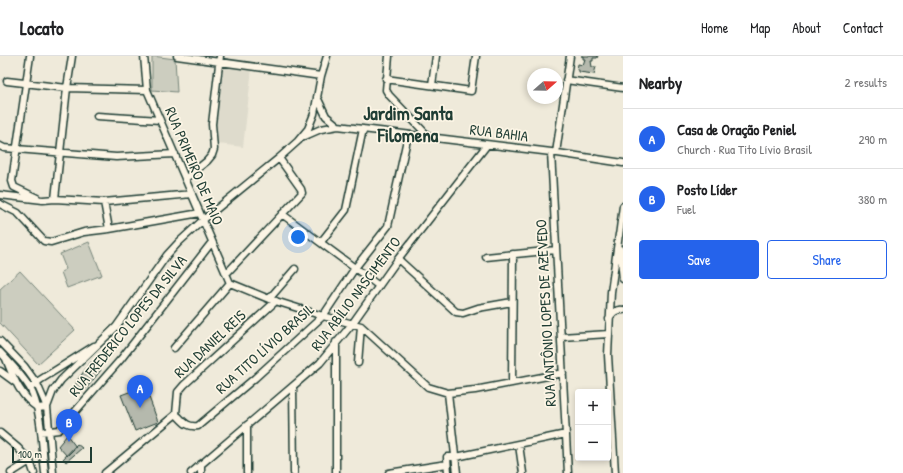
<!DOCTYPE html>
<html lang="en">
<head>
<meta charset="utf-8">
<style>
	:root { --surface:#fff; --page:#f6f6f6; --text:#202124; --muted:#757577; --line:#e0e0e0; --accent:#2563eb }
	body { margin:0; font-family:"Patrick Hand",sans-serif; background:var(--page); color:var(--text) }
	.controls { position:absolute; right:12px; bottom:12px; display:grid; overflow:hidden; border-radius:4px; box-shadow:0 2px 6px #0003 }
	.controls button { width:36px; height:36px; display:grid; place-items:center; padding:0; border:0; border-bottom:1px solid var(--line); background:var(--surface); color:var(--text); font:20px sans-serif }
	.compass { position:absolute; left:527px; top:12px; width:36px; height:36px; border-radius:50%; background:var(--surface); box-shadow:0 2px 6px #0003; rotate:70deg }
	.scale { position:absolute; left:12px; bottom:10px; width:80px; box-sizing:border-box; padding-left:4px; border:2px solid #1f3d34; border-top:0; font-size:11px; line-height:14px; white-space:nowrap; color:#1f3d34; -webkit-text-stroke:3px #fcf5e5; paint-order:stroke }
	.you { position:absolute; left:298px; top:181px; width:14px; height:14px; margin:-10px; border:3px solid #fff; border-radius:50%; background:#1a73e8; box-shadow:0 0 0 6px #1a73e833 }
	.badge { display:grid; place-items:center; width:26px; height:26px; border-radius:50%; background:var(--accent); color:#fff; font-size:13px; font-weight:700 }
	.pin { position:absolute; translate:-50% -33px; filter:drop-shadow(0 1px 2px #0008) }
	.pin::after { content:''; position:absolute; top:21px; width:14px; height:12px; background:inherit; clip-path:polygon(0 0,100% 0,50% 100%) }
	.list { margin:0; padding:0; list-style:none }
	h2 { display:flex; justify-content:space-between; align-items:center; height:52px; margin:0; padding:0 16px; font-size:17px }
	h2 small { font-size:13px; font-weight:400; color:var(--muted) }
	.list li { display:grid; grid-template-columns:26px 1fr auto; gap:12px; align-items:center; box-sizing:border-box; height:60px; padding:0 16px; border-top:1px solid var(--line) }
	.list b { display:block; font-size:15px; white-space:nowrap }
	.list p { margin:0; font-size:13px; white-space:nowrap; color:var(--muted) }
	.list em { font-size:13px; font-style:normal; color:var(--muted) }
	.actions { display:flex; gap:8px; padding:12px 16px }
	.actions a { flex:1; padding:9px 0; border:1px solid var(--accent); border-radius:4px; text-align:center; font-size:14px; color:var(--accent) }
	.actions .main { background:var(--accent); color:#fff }
	.map { position:relative; flex:none; width:623px; height:417px; overflow:hidden }
	header { display:flex; align-items:center; gap:24px; box-sizing:border-box; height:56px; padding:0 20px; background:var(--surface); border-bottom:1px solid var(--line) }
	header strong { font-size:19px }
	nav { display:flex; gap:22px; margin-inline-start:auto; font-size:14px }
	main { display:flex }
	aside { flex:1; background:var(--surface) }
	.map>svg:first-child { display:block }
	.built { fill:#dedbcc }
	.green { fill:#cccdbf; stroke:#76857a }
	.building { fill:#b5b9ad; stroke:#1f3d34 }
	.lines { fill:none; stroke-linecap:round; stroke-linejoin:round }
	.minor-casing { stroke:#1f3d34; stroke-width:9 }
	.minor { stroke:#fcf5e5; stroke-width:6 }
	.labels { text-anchor:middle; stroke-width:3.5; stroke-linejoin:round; paint-order:stroke }
	.street-label { font-size:15px; fill:#1f3d34; stroke:#fcf5e5 }
	.district-label { font-size:19px; font-weight:bold; fill:#1f3d34; stroke:#fcf5e5 }
</style>
</head>
<body>
<header>
<strong>Locato</strong>
<nav><a>Home</a><a>Map</a><a>About</a><a>Contact</a></nav>
</header>
<main>
<div class="map">
<svg width="623" height="417" viewBox="0 0 623 417">
	<rect width="100%" height="100%" fill="#efeada"/>
	<filter id="ink" filterUnits="userSpaceOnUse"><feTurbulence type="fractalNoise" baseFrequency=".025" numOctaves="2"/><feDisplacementMap in="SourceGraphic" scale="8" xChannelSelector="R" yChannelSelector="G"/><feConvolveMatrix kernelMatrix="1 2 1 2 8 2 1 2 1" color-interpolation-filters="sRGB"/></filter>
	<g filter="url(#ink)">
		<path class="built" d="M221 8 252 12 243 91 218 88 215 62Z"/>
		<path class="green" d="M152 0 175 3 177 36 152 34Z
			M89 186 102 219 67 232 61 216 66 213 60 198Z
			M20 215 75 274 38 308 0 267V233Z"/>
		<path class="building" d="M581 0H598L597 2H593V5H591L592 11H596L594 18 579 16V14H577L578 8 583 9 585 3H583V0Z
			M91 306 101 314 86 333H85L83 335 75 329 77 326H76Z
			M145 330 158 366 135 375 121 339Z
			M67 379 76 391 67 400 58 390Z
			M77 388 82 392 66 406 63 403Z"/>
		<g class="lines">
			<g class="minor-casing">
				<path id="minor" d="M30 0 12 125 14 131 37 142
					M144 0 147 34 230 227
					M177 0 321 20
					M389 0 386 34 389 39 429 81
					M386 23 471 35 476 0
					M566 24 623 32
					M7 25 67 32 147 34
					M432 29 436 0
					M317 41 326 60 338 70
					M97 60 160 64
					M305 80 321 73 338 70 551 96 623 107
					M0 90 4 92 116 101 175 98
					M551 96 568 417
					M556 97 570 0
					M185 123 207 105 212 99 214 93 212 68 220 0
					M0 139 43 144 55 143 104 146 192 138
					M55 143 67 32 72 0
					M104 146 109 173
					M0 148 18 157 44 185 51 186 84 176 109 173 200 157
					M282 158 379 230
					M619 180 623 150
					M321 186 346 154 363 73
					M620 193 623 223
					M486 201 556 194
					M398 203 456 256 463 257 478 252 512 246
					M226 218 302 137 301 133 279 102
					M230 227 269 243 323 260 361 270 428 331 448 337 475 334 563 317
					M269 243 295 213
					M609 263C612 257 616 253 623 254
					M561 281 609 278
					M0 285 24 310 37 328 47 351 53 417
					M174 292 230 227
					M0 296C10 307 22 319 30 332 42 354 42 392 45 417
					M6 303C14 323 20 340 38 352L47 351 53 335 61 324 116 271 167 199 179 186 203 164 279 102 298 85 308 73 314 58 321 20 327 0
					M358 307 361 270
					M0 315 15 326
					M512 327 513 198
					M33 330 40 324 94 290
					M293 330 294 417
					M448 337 457 417
					M176 358 178 336 184 329 276 245
					M247 369V417
					M41 376 59 374 121 303 212 186
					M0 377 18 392 30 405 34 417
					M519 389 523 417
					M201 408V417
					M11 417 30 405
					M105 417 176 358C183 365 187 372 198 370L255 322 323 260 355 212 388 170 408 79
					M191 417 320 307 352 268 398 203 487 89
					M336 417V286
					M389 417 447 408
					M448 417 447 401H456L566 378
					M615 417 608 299 611 236 619 178"/>
			</g>
			<use href="#minor" class="minor"/>
		</g>
	</g>
	<g class="labels">
		<g class="street-label">
			<text transform="translate(499 77) rotate(7)" y="5">RUA BAHIA</text>
			<text transform="translate(194 110) rotate(67)" y="5">RUA PRIMEIRO DE MAIO</text>
			<text transform="translate(356 238) rotate(-53)" y="5">RUA ABÍLIO NASCIMENTO</text>
			<text transform="translate(546 257) rotate(-93)" y="5">RUA ANTÔNIO LOPES DE AZEVEDO</text>
			<text transform="translate(128 270) rotate(-51)" y="5">RUA FREDERICO LOPES DA SILVA</text>
			<text transform="translate(210 288) rotate(-43)" y="5">RUA DANIEL REIS</text>
			<text transform="translate(265 293) rotate(-42)" y="5">RUA TITO LÍVIO BRASIL</text>
		</g>
		<g class="district-label">
			<text x="408" y="64">Jardim Santa<tspan x="408" dy="22">Filomena</tspan></text>
		</g>
	</g>
</svg>
<div class="controls">
<button>+</button>
<button>−</button>
</div>
<svg class="compass" viewBox="-18 -18 36 36"><path d="M0-13l5 13h-10z" fill="#e53935"/><path d="M0 13l5-13h-10z" fill="#757577"/></svg>
<div class="scale">100 m</div>
<div class="you"></div>
<div class="pin badge" style="left:140px;top:352px">A</div>
<div class="pin badge" style="left:69px;top:386px">B</div>
</div>
<aside>
<h2>Nearby<small>2 results</small></h2>
<ul class="list">
<li><span class="badge">A</span><div><b>Casa de Oração Peniel</b><p>Church · Rua Tito Lívio Brasil</p></div><em>290 m</em></li>
<li><span class="badge">B</span><div><b>Posto Líder</b><p>Fuel</p></div><em>380 m</em></li>
</ul>
<div class="actions"><a class="main">Save</a><a>Share</a></div>
</aside>
</main>
</body>
</html>
